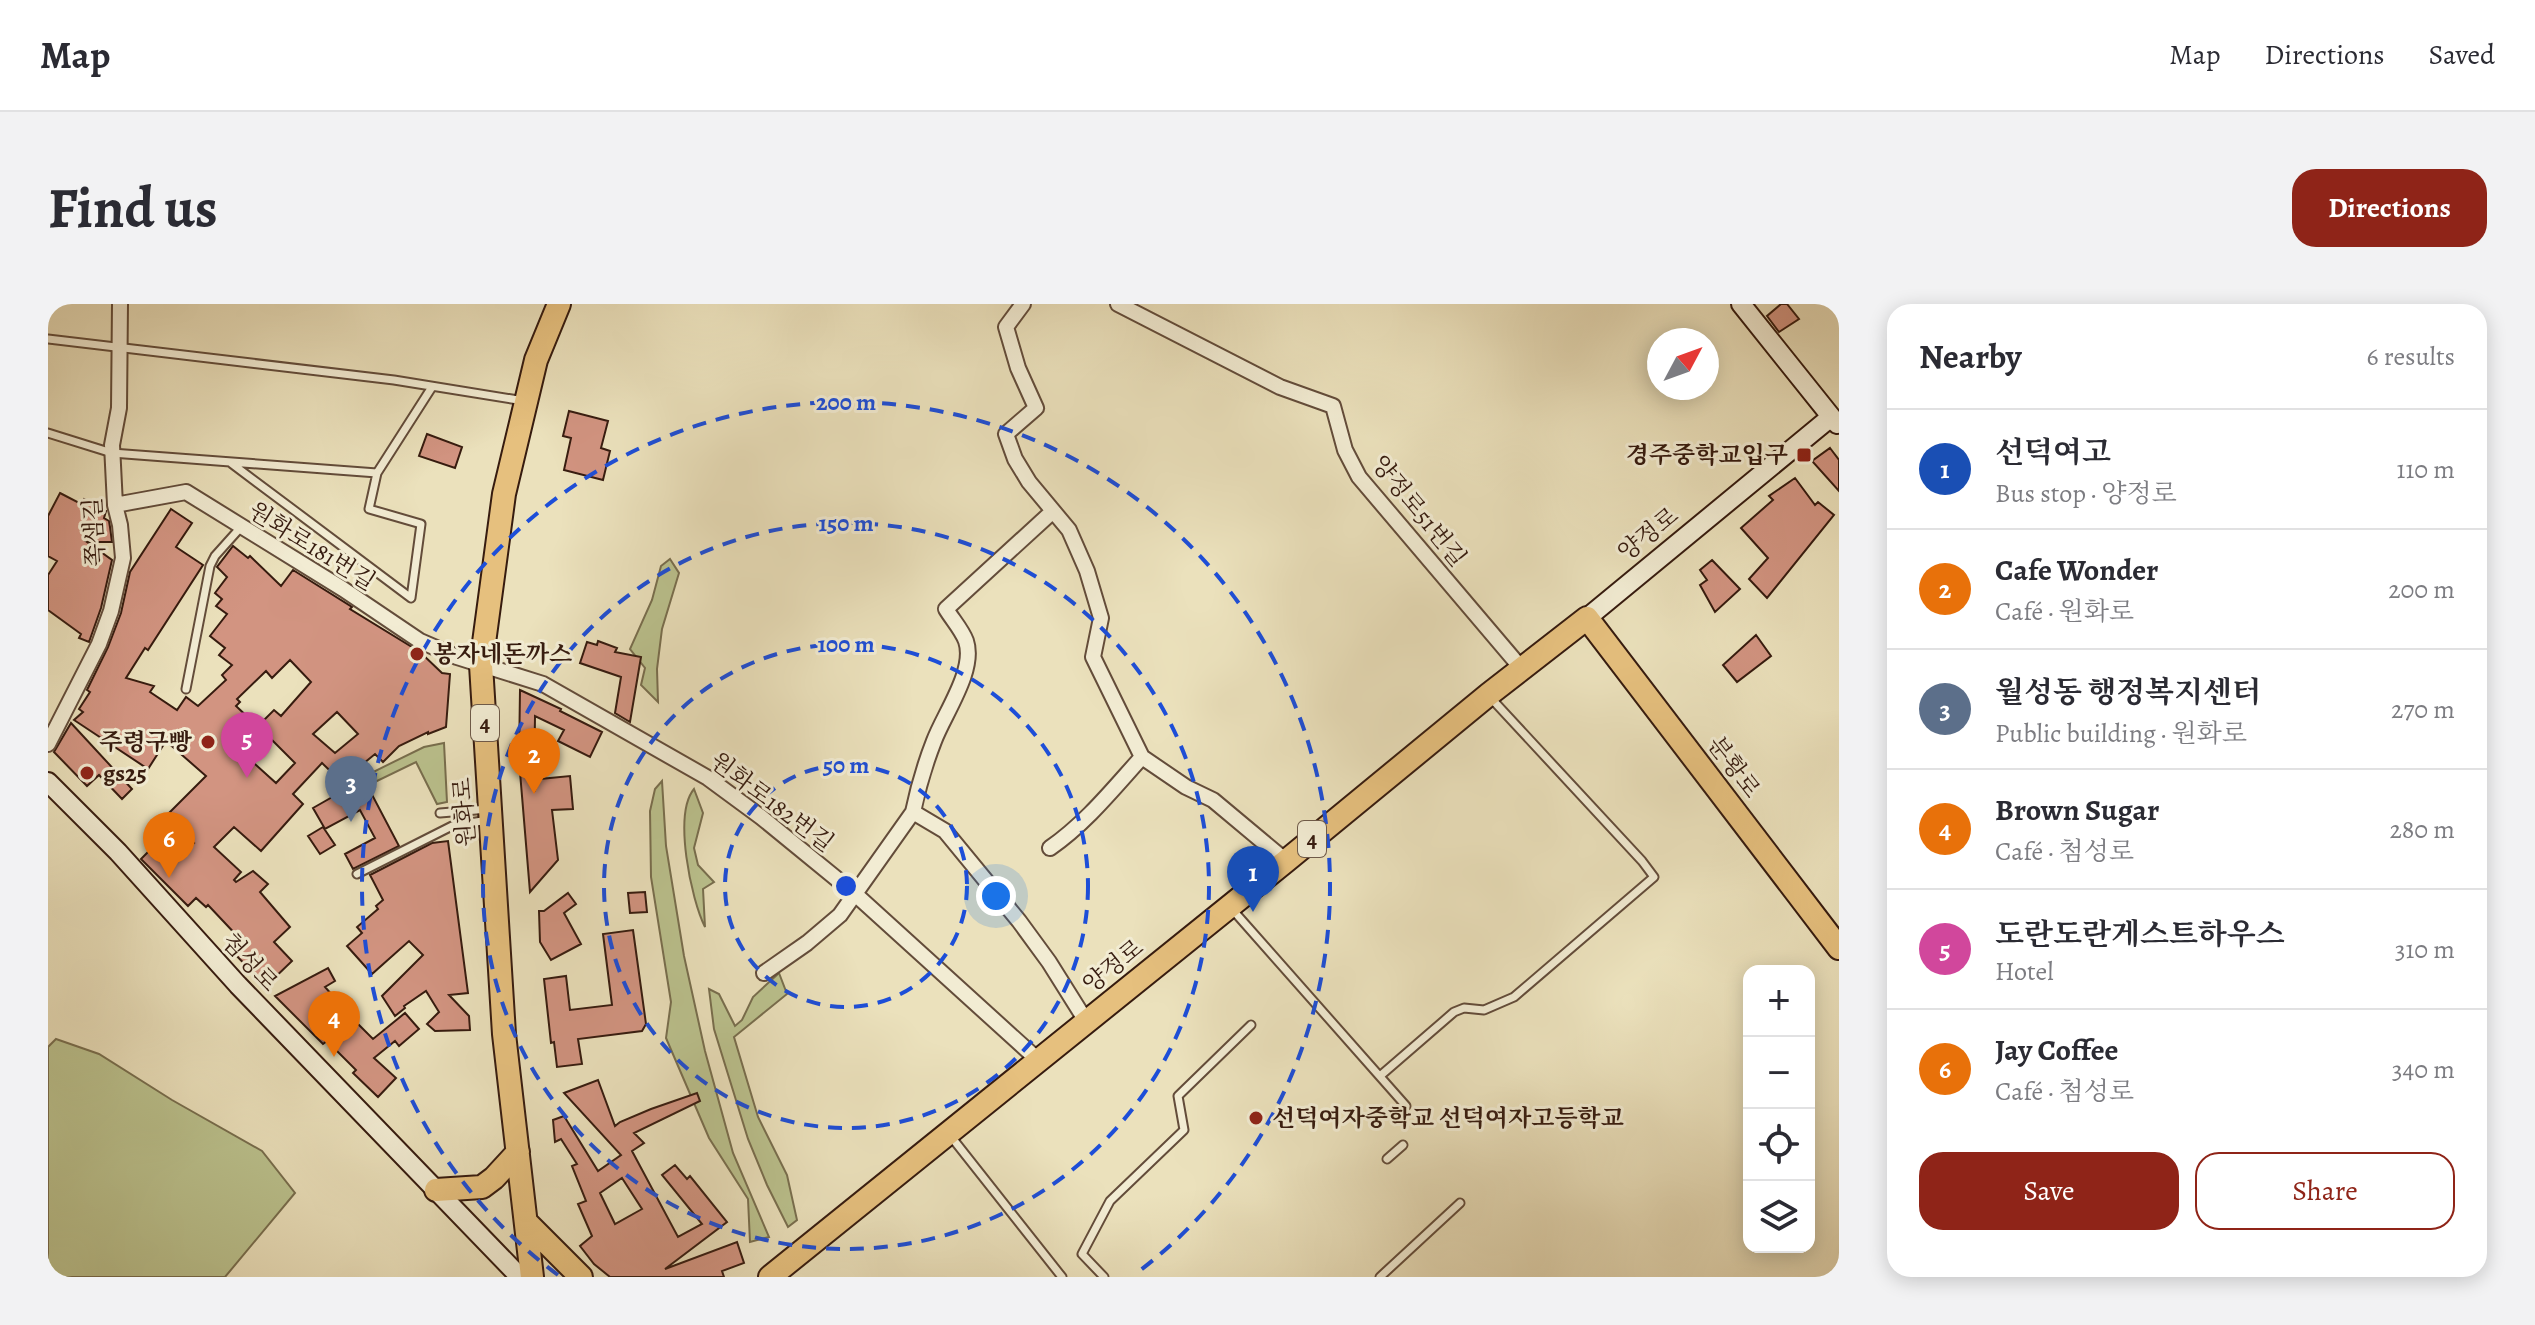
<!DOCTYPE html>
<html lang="en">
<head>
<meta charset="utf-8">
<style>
	:root { --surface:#fff; --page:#f2f2f3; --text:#2b2b33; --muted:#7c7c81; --line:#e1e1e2; --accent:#8f2418 }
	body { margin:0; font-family:Alegreya,"Noto Serif KR",serif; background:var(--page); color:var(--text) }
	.controls { position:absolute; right:24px; bottom:24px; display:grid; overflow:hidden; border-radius:16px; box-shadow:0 4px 20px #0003 }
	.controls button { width:72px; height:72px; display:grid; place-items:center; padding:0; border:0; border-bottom:2px solid var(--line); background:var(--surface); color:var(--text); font:40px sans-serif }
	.compass { position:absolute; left:1599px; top:24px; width:72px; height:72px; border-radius:50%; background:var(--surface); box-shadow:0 4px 20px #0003; rotate:49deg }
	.you { position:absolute; left:948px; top:592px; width:28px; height:28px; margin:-20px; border:6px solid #fff; border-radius:50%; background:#1a73e8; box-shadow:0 0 0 12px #1a73e833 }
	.badge { display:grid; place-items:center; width:52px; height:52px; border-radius:50%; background:var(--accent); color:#fff; font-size:26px; font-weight:700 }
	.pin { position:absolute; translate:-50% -66px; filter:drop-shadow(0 2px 4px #0008) }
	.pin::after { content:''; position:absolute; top:42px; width:28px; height:24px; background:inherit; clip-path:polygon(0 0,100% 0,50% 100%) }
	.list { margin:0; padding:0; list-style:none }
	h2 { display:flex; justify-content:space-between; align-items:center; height:104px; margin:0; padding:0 32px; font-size:34px }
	h2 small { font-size:26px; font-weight:400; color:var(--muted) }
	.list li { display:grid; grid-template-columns:52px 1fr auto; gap:24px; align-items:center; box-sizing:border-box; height:120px; padding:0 32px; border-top:2px solid var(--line) }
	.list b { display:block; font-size:30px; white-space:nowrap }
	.list p { margin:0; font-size:26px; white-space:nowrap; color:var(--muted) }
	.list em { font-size:26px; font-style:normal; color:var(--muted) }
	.actions { display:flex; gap:16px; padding:24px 32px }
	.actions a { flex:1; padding:18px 0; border:2px solid var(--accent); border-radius:24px; text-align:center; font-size:28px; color:var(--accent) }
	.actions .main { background:var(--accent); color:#fff }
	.icon { flex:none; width:44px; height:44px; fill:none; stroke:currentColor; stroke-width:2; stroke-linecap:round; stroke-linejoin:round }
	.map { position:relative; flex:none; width:1791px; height:973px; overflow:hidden; border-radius:24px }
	header { display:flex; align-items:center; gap:48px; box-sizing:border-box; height:112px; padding:0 40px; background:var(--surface); border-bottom:2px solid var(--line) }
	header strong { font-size:38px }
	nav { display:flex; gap:44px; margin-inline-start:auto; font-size:28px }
	.intro { display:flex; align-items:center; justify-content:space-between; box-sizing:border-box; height:192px; padding:0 48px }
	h1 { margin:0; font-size:56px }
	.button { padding:20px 36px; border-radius:24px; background:var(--accent); color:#fff; font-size:28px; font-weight:700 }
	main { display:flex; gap:48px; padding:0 48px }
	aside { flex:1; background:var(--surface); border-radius:24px; box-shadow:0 4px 20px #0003 }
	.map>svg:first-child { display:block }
	.green { fill:#bbc28e; stroke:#786e4e; stroke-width:2 }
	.building { fill:#d29481; stroke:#361b0f; stroke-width:2; fill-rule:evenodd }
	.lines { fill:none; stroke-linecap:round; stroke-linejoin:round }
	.lane-casing { stroke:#634c3a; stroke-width:11 }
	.street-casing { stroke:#634c3a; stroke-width:18 }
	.secondary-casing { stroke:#361b0f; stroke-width:22 }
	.primary-casing { stroke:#361b0f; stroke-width:26 }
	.lane { stroke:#f2ecd3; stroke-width:7 }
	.street { stroke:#f2ecd3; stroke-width:14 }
	.secondary { stroke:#f2ecd3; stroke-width:18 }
	.primary { stroke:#e6c07e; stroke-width:22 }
	.ring { fill:none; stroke:#1d4ed8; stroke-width:4; stroke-dasharray:14 10 }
	.poi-dot { fill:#8f2418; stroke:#f2ecd3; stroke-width:3 }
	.labels { text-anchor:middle; stroke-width:6; stroke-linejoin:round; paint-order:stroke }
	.shield { fill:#f2ecd3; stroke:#6e5a4a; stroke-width:2 }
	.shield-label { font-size:22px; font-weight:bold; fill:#361b0f }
	.poi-label { font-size:24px; font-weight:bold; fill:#361b0f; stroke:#f2ecd3; text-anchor:start }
	.street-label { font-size:24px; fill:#361b0f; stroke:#f2ecd3 }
	.centre { fill:#1d4ed8; stroke:#f2ecd3; stroke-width:4 }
	.ring-label { font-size:24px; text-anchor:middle; font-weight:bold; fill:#1d4ed8; stroke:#f2ecd3; stroke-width:6; stroke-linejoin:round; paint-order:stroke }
</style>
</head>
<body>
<header>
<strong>Map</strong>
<nav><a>Map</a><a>Directions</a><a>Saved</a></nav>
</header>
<div class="intro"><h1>Find us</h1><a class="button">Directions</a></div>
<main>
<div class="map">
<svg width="1791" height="973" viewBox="0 0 1791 973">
	<rect width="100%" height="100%" fill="#ebe1bc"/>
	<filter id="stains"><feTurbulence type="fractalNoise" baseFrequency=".0025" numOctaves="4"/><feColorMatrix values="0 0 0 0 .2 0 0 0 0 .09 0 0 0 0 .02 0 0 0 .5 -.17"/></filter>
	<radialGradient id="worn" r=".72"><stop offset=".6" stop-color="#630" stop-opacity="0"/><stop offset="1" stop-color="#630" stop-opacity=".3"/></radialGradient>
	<path class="green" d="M622 255 631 269 614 325 609 365 610 398 593 381 597 364 582 345 604 296 613 262Z
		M396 439 399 498 389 500 368 458 327 478 321 470 376 443Z
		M614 477 618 542 636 652 657 747 685 849 721 933 702 938 700 895 661 834 618 734 623 698 603 573 602 507 607 485Z
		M646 485 655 509 646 544 650 561 666 578 655 585 657 623C643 595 625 510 646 485Z
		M731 669 739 690 686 733 710 813 739 871 749 916 740 923 719 881 700 835 666 725 661 685 671 690 687 722 694 716 705 693Z
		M8 735 51 750 124 796 214 847 247 889 177 973H0V743Z"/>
	<path class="building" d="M1733 0H1739L1751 15 1731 28 1719 12Z
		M521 107 560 117 553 144 562 147 555 176 516 166 523 134 515 132Z
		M379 130 414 143 407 164 371 152Z
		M1782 144 1791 156V187L1764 157Z
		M1747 174 1767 201 1770 198 1786 211 1719 294 1701 275 1720 254 1693 224 1725 196 1721 192Z
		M12 189 33 200 36 195 58 207 56 214 61 217 62 223 64 238H39L64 256 53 304 41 338 31 334 33 330 0 306V271L9 257 0 252V212Z
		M123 205 144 219 128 243 155 261 100 346 97 344 78 374 106 382 102 388 129 406 138 393 150 402 178 376 174 371 184 361 171 351 177 344 162 332 179 310 168 302 174 295 167 289 179 273 169 263 185 242 200 254 202 252 233 282 245 266 304 303 302 305 372 348 394 369 402 370 398 423 380 430V428L351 442 335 458 327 450 310 464 351 542 305 565 297 550 327 534 312 506 277 525 265 504 300 484 274 459 245 490 255 500 213 547 186 523 166 543 193 568 186 576 188 578 205 567 220 580 212 588 242 623 226 638 244 657 218 682 181 644 192 635 160 601 158 603 148 594 140 602 93 555 104 544 123 562 146 539 117 513 158 472 118 437 100 465 26 416 35 408 31 405 42 388 39 386 60 343 73 309 82 268ZM242 356 263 378 233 412 226 406 210 422 247 459 228 479 188 443 208 421 188 402 192 398 189 395 218 367 224 374ZM289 408 310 430 287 449 265 430Z
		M1664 256 1692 285 1667 308 1652 281 1659 276 1652 266Z
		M1708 331 1723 352 1689 378 1675 361Z
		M550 337 569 344 567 348 593 353 582 418 567 409 573 373 532 359 539 338 549 341Z
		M472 386 513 405 512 407 554 428 542 453 510 437 516 426 487 412 486 488 492 475 522 472 525 505 504 506 510 556 482 588 471 456Z
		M23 419 84 485 74 495 51 471 39 482 6 448Z
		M275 523 287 541 272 550 260 532Z
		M400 537 420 689 401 691 421 712 422 726 387 727 379 720 391 708 378 687 356 702 357 704 347 712 334 692 375 651 361 637 324 670 299 642 314 629 309 623 330 605 328 602 335 596 322 571 384 539Z
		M597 588 599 608 582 609 580 589Z
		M520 589 528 600 516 609 533 640 503 656 492 638 491 607H496Z
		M585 626 598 720 594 727 530 735 534 760 509 763 506 738 503 739 496 675 518 672 522 706 564 701 555 630Z
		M280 664 287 677 277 683 292 700 284 707 301 725 308 718 325 735 357 709 371 725 351 742 347 737 326 754 348 774 330 793 305 769 308 766 279 737 275 740 227 692Z
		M550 776 567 822 572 818 603 805 649 789 652 797 586 829 596 839 584 847 630 933 654 920 614 871 627 861 639 875 642 872 679 918 617 965 689 938 696 959 674 967 676 973H562L546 960 532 942 544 932 530 900 538 897 524 862 529 860 513 835 507 838 505 816 516 812 550 867 573 851 516 789ZM574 874 594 905 567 920 552 889Z"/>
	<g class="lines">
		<g class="lane-casing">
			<path id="lane" d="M0 35 346 76 476 97
				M0 129 64 149 329 169 384 83
				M183 159 363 294 373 220 321 205 329 169
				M138 385 162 262 167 252 193 223
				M392 509 440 505
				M309 570 404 522 440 516
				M1183 604 1358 802
				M1332 772 1406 708 1416 704 1436 706 1466 693 1606 573 1594 557 1441 392
				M901 830 1014 973
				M1339 855 1355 841
				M1056 973 1034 950 1062 897 1136 826 1130 792 1203 721
				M1332 973 1412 899"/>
		</g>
		<g class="street-casing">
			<path id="street" d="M975 0 958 23 970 64 988 104 958 130 967 155 981 178 1021 226 1039 267 1053 314 1045 353 1094 453 1138 483 1165 496 1238 557
				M1070 0 1232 83 1285 102 1297 146 1311 173 1474 365
				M67 201 138 188 295 285 372 337 409 353 495 380 660 474 713 513 806 589 990 756
				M1005 207 898 305C904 315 914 326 918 337 928 366 896 410 886 437 877 460 870 484 865 508L897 527 971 617 1001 658 1038 717
				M0 440 51 340 63 307 75 254 72 221 67 201 64 141 71 104 72 0
				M1002 544C1038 519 1065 485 1094 453
				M716 669 759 639 792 611 865 508"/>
		</g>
		<g class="secondary-casing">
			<path id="secondary" d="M1693 0 1789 120
				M1539 314 1783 113
				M0 478 70 548 190 681 472 973"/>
		</g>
		<g class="primary-casing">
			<path id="primary" d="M388 886 434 883 446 874 470 848
				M478 918 533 973
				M484 973 456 730 433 361 456 190 488 56 511 0
				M722 973 1238 557 1440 391 1539 314 1791 644"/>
		</g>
		<use href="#lane" class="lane"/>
		<use href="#street" class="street"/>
		<use href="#secondary" class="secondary"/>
		<use href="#primary" class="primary"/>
	</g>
	<g class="ring">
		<circle cx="798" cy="582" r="121"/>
		<circle cx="798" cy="582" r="242"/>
		<circle cx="798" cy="582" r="363"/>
		<path d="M510 971A484 484 0 1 1 1086 971"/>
	</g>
	<g class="poi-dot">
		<rect x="1748" y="143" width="16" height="16" rx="4"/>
		<circle cx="369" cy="350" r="8"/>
		<circle cx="160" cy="438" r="8"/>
		<circle cx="39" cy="469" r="8"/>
		<circle cx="1208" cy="814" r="8"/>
	</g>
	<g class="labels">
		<g class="shield">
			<rect x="423" y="401" width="28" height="36" rx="6"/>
			<rect x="1250" y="517" width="28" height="36" rx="6"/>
		</g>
		<g class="shield-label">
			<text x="437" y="427">4</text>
			<text x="1264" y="543">4</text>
		</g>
		<g class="poi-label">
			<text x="1740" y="159" text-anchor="end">경주중학교입구</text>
			<text x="385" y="358">봉자네돈까스</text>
			<text x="144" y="446" text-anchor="end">주령구빵</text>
			<text x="55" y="477">gs25</text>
			<text x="1224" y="822">선덕여자중학교 선덕여자고등학교</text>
		</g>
		<g class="street-label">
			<text transform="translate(1371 207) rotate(51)" y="8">양정로51번길</text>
			<text transform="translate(46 228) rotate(-93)" y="8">쪽샘길</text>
			<text transform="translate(1600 230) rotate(-39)" y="8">양정로</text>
			<text transform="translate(264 242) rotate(32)" y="8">원화로181번길</text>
			<text transform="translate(1686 463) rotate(53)" y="8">분황로</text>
			<text transform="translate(724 498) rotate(37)" y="8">원화로182번길</text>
			<text transform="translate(416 508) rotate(-94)" y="8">원화로</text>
			<text transform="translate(202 658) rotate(47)" y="8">첨성로</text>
			<text transform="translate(1065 662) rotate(-39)" y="8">양정로</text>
		</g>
	</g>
	<circle cx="798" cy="582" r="12" class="centre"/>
	<g class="ring-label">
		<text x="798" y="106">200 m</text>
		<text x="798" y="227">150 m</text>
		<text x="798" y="348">100 m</text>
		<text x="798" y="469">50 m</text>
	</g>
	<rect width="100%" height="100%" filter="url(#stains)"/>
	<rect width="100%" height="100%" fill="url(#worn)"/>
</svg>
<div class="controls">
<button>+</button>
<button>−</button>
<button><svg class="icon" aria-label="locate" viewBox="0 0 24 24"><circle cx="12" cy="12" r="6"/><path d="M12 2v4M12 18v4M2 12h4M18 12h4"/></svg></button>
<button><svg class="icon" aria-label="layers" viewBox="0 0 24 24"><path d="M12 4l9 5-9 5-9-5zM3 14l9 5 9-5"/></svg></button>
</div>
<svg class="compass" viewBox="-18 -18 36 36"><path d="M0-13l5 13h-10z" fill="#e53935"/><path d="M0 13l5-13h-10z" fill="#7c7c81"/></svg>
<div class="you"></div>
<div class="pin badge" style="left:1205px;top:608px;background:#1a4fb4">1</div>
<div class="pin badge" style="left:486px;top:490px;background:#e8710a">2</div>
<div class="pin badge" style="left:303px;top:518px;background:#5c6f8a">3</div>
<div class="pin badge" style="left:286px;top:753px;background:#e8710a">4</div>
<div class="pin badge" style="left:199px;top:474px;background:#d1479c">5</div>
<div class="pin badge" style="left:121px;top:574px;background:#e8710a">6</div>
</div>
<aside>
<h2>Nearby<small>6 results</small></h2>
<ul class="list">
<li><span class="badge" style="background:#1a4fb4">1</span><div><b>선덕여고</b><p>Bus stop · 양정로</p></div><em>110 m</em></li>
<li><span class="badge" style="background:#e8710a">2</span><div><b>Cafe Wonder</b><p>Café · 원화로</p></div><em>200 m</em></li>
<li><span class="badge" style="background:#5c6f8a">3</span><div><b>월성동 행정복지센터</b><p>Public building · 원화로</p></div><em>270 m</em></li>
<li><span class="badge" style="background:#e8710a">4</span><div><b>Brown Sugar</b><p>Café · 첨성로</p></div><em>280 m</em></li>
<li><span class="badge" style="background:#d1479c">5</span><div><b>도란도란게스트하우스</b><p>Hotel</p></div><em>310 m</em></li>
<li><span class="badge" style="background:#e8710a">6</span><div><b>Jay Coffee</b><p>Café · 첨성로</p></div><em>340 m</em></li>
</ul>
<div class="actions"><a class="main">Save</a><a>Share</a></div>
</aside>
</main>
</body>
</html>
